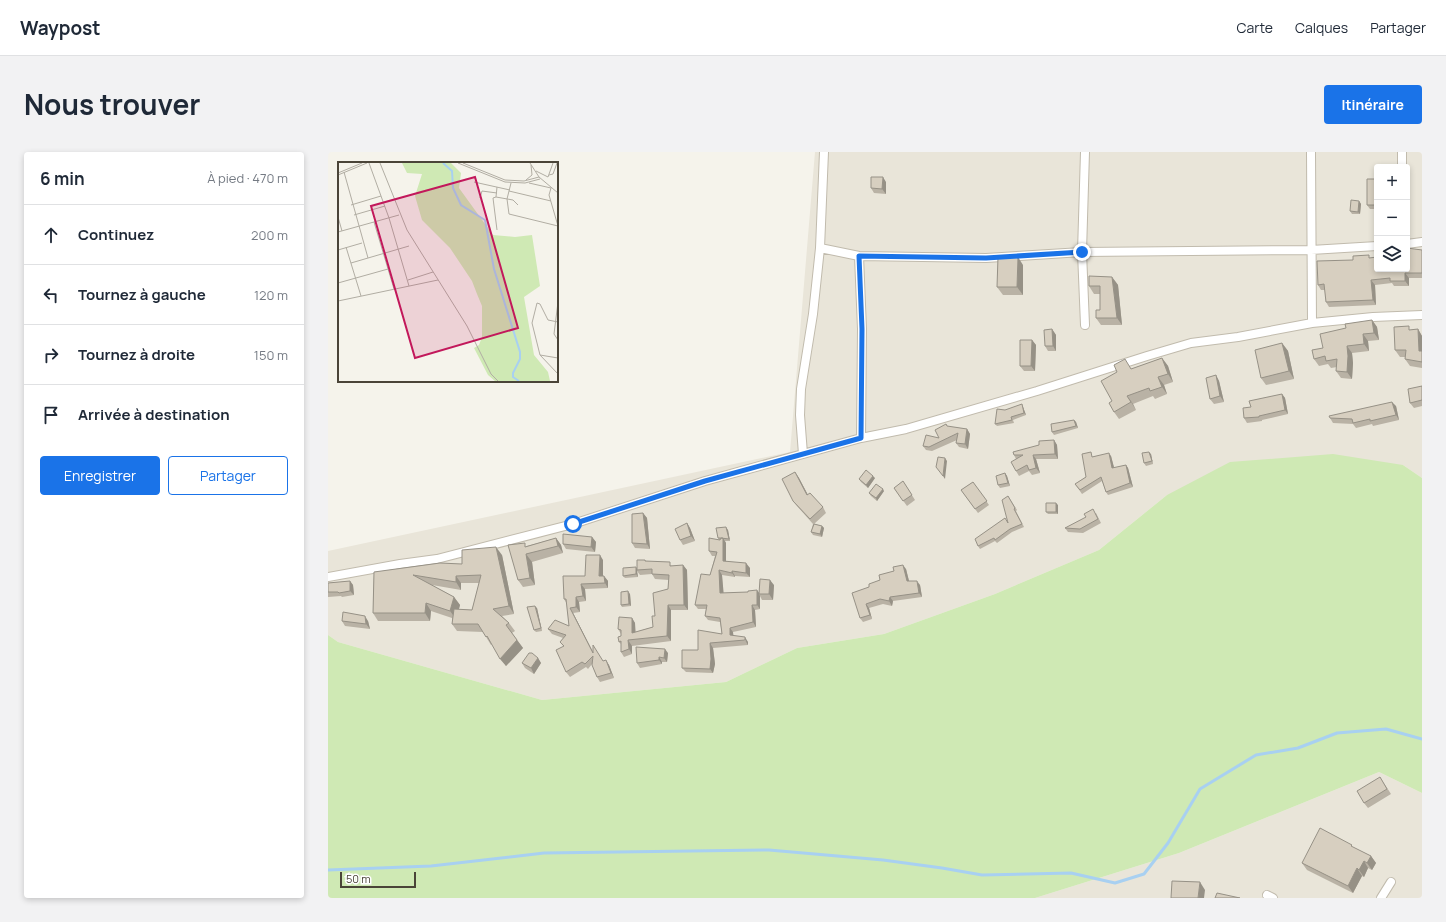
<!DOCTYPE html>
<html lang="fr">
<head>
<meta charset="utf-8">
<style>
	:root { --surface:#fff; --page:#f2f2f3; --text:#1f2937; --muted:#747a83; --line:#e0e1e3; --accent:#1a73e8 }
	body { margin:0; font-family:Manrope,sans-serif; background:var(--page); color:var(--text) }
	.controls { position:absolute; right:12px; top:12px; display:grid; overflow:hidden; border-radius:4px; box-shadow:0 2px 6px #0003 }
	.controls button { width:36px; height:36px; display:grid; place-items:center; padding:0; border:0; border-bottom:1px solid var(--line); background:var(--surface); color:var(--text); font:20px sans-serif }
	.scale { position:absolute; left:12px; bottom:10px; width:76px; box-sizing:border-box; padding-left:4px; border:2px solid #4a4438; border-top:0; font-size:11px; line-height:14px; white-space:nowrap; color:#4a4438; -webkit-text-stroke:3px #fff; paint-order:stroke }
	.stop { position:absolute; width:12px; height:12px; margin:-9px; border:3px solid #1a73e8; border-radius:50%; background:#fff }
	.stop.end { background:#1a73e8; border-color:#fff; box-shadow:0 1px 4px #0008 }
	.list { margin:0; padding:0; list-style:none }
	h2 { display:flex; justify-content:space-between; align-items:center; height:52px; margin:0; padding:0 16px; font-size:17px }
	h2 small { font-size:13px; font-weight:400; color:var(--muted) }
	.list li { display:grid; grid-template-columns:26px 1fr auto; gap:12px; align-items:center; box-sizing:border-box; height:60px; padding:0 16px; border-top:1px solid var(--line) }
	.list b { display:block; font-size:15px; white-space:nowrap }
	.list em { font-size:13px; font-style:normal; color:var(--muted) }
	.actions { display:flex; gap:8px; padding:12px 16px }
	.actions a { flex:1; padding:9px 0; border:1px solid var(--accent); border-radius:4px; text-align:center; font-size:14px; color:var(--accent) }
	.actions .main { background:var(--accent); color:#fff }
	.icon { flex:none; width:22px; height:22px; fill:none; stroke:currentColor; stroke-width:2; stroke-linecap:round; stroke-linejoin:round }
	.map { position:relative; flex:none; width:1094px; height:746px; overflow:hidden; border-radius:4px }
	header { display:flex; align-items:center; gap:24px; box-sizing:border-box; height:56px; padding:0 20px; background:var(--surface); border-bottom:1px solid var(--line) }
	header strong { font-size:19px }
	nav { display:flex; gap:22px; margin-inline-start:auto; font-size:14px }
	.intro { display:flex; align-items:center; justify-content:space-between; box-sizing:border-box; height:96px; padding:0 24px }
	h1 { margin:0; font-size:28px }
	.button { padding:10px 18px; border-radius:4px; background:var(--accent); color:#fff; font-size:14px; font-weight:700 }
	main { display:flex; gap:24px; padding:0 24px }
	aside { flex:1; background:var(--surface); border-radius:4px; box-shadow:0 2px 6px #0003 }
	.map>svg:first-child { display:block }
	.residential { fill:#e9e5d9; fill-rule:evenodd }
	.green { fill:#cfe9b4 }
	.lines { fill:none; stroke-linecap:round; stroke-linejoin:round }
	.stream { stroke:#a8d0f1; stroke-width:3 }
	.street-casing { stroke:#c1bbad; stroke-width:10 }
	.street { stroke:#fff; stroke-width:8 }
	.wall { fill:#b9b2a5; fill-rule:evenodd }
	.shaded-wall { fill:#969186 }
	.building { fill:#d7cfc0; stroke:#969186 }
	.route { stroke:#1a73e8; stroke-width:5 }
	.inset-river { fill:none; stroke:#a8d0f1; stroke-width:2 }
	.inset-road { fill:none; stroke:#b1ada3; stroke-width:1 }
	.view { fill:#c2185b; fill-opacity:0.15; stroke:#c2185b; stroke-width:2 }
	.inset-edge { fill:none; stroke:#4a4438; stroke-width:2 }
</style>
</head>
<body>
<header>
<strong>Waypost</strong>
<nav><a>Carte</a><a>Calques</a><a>Partager</a></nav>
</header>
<div class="intro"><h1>Nous trouver</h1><a class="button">Itinéraire</a></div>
<main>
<aside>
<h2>6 min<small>À pied · 470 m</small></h2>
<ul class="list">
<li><svg class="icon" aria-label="ahead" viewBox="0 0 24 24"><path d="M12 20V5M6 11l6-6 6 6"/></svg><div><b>Continuez</b></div><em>200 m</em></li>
<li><svg class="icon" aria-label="left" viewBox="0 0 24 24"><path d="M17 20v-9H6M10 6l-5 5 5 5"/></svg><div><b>Tournez à gauche</b></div><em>120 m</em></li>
<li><svg class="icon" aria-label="right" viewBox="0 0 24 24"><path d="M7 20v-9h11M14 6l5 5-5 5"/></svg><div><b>Tournez à droite</b></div><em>150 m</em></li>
<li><svg class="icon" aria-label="arrive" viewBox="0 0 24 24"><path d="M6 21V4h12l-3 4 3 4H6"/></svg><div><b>Arrivée à destination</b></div></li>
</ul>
<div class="actions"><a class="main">Enregistrer</a><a>Partager</a></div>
</aside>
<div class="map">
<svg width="1094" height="746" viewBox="0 0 1094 746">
	<rect width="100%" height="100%" fill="#f5f3eb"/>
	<path class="residential" d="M487 0H1094V326L1075 313 839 343 771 398 667 442 556 482 469 496 398 530 214 548 10 490 0 483V399L462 300ZM1049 15H1079V117H1049Z
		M1051 620 1094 641V746H707L851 701Z"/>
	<path class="green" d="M1005 302 1075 313 1094 326V641L1051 620 851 701 707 746H0V483L10 490 214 548 398 530 469 496 556 482 667 442 771 398 839 343 902 310Z"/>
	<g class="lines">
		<path class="stream" d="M0 718 103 714 216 701 441 698 555 708 614 716 654 723 743 721 787 731 816 722 840 691 872 637 928 603 970 596 1009 581 1058 577 1094 587"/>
		<g class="street-casing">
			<path id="street" d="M757 0 754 100 757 173
				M983 0 984 171
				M1074 15V0
				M1079 92 1094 90
				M492 96 531 104 658 106 754 100 983 98 1049 94
				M531 104 534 177 533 286
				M475 302 472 263 473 237 485 162 492 96 496 0
				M0 425 72 412 109 407 245 372 377 329 533 286 578 277 709 239 819 204 863 191 910 185 984 171 1045 165 1094 163
				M939 743 945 746
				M1053 746 1063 730"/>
		</g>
		<use href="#street" class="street"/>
	</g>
	<path class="wall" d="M1049 27V57H1042L1039 53Z
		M558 30V42L546 41 543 36Z
		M1031 49 1033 52 1032 62H1024L1022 59Z
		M1079 93 1082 97 1094 98V126H1081V134H1066L1064 131 1047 133 1048 153 1001 155 998 150 997 138H993L990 133 1043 106 1079 117Z
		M695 113V143H675L669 135Z
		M784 125 790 133 794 173H773L768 166 772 158V142H766L761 134Z
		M1044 168 1049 175 1051 188 1040 189 1041 199 1024 201 1025 211 1024 227 1013 226 1008 219 1009 215 1003 216 1000 212 991 214 986 207 995 196 1018 176Z
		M724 177 728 183V199H720L717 194Z
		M1090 177 1094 184V216L1082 214 1077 207V205H1072L1067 198 1083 178Z
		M704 188 708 193 707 219H696L692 214Z
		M954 191 960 199 966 227 938 233 933 226Z
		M834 206 840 214 845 230 836 233 839 242 827 247 825 244 805 252 808 258 791 267 786 260 784 249 789 220 804 217Z
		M888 223 891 229 896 250 886 252 882 247Z
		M1094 234V254L1086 256 1082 251Z
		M954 242 957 246 960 262 934 268V269L919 271 916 266 923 255Z
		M1068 254 1071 268 1045 274 1044 272 1028 276 1025 272 1005 271 1002 266Z
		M695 255 698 263 685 268 686 271 669 274 667 272 677 258Z
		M746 268 748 270 750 276 726 283 724 280Z
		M618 272 620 275 639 277 642 282 640 297 631 295 628 291 629 288 604 299 598 298 595 294 611 286Z
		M726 288 729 293 730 307H708L712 321 704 323 701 319 691 324 688 319V307L686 303Z
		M823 302 825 312 818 314 816 311Z
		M766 304H783L786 316 798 313 800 316 805 335 780 343 778 340 774 329 754 342 747 332 758 325Z
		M467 320 471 326 480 343 495 355 498 361 486 372 494 374 496 376 494 385 485 383 483 380 485 372 469 354 465 349Z
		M677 321 679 324 682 334 672 336 670 333Z
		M547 326 540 336 533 330 531 327Z
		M575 329 587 348 579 354 566 336Z
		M645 330 661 353 650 361 633 338Z
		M556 339 549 349 543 344 541 341Z
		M680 344 689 358 688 359 696 375 684 380 669 391 667 389 652 397 650 394 680 371Z
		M730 353V362H720L718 360Z
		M315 361 319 366 322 397 307 396 304 391Z
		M768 361 773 371 755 381 740 380 737 376Z
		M359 371 362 376 367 389 355 393 352 388Z
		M400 378 402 389H397L398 391V409L422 416V425L407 424V425L394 423 395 441H431L446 433 445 448H434L432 444V457L427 458 428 475 405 480V483L420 490V493L385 496 387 512 385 521 358 520 354 516 370 498 394 482 392 470 380 468 377 464 378 457H370L367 453 382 423 387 404H384L381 399 391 388 390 386Z
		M264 385 268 390 267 400 238 397 235 392Z
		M228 386 233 393 235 401 204 410 207 433 195 435 190 428 199 394Z
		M174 403 186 462 174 464 181 471 187 479 184 481 195 496 178 514 164 492 163 493 155 480 129 479 124 472V466L103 459 102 469H50L45 461 46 420 134 412ZM133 431H151L144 458 131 457 132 453 126 445 104 433 133 438Z
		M275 408V424H276L280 429V436L257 437 258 449 251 450 252 460 245 461 265 500 275 509 281 513 286 526 272 530 269 525 264 512 260 517 258 515 242 525 238 520 236 495 232 490 235 486 224 482 220 477 241 474 239 452 236 447 257 424Z
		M317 408 318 409 345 414 355 413 359 418 360 458H343V489L304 494V502L296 505 293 500V492L291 490 293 484V482L290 477 304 466 307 471V480L325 475 327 464 340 437 341 428 327 427 324 422 312 423 309 419 310 425 297 426 295 424 309 416Z
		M578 417 581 429 592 433 594 445 565 449 564 454 555 452 541 456 544 467 535 470 532 466 541 435 552 428Z
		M22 429 25 433 26 443 14 445 13 444 0 445V431Z
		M302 442 303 454 294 455 293 453Z
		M209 456 214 479 208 480 206 478Z
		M14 469H40L42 477 17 474Z
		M340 501 339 510H334V512L312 516 309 511Z
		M210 506 213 511 206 522 197 516 194 511Z
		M1052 625 1063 642 1040 656 1036 651Z
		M1026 696 1043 704 1048 711 1044 718 1040 716 1036 725 1034 724 1025 741 979 718 974 711Z"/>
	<path class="shaded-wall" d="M555 25 558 30V42L554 37Z
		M1031 49 1033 52 1032 62 1030 60Z
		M690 105 695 113V143L689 135Z
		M1077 121 1081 126V134L1077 129Z
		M784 125 790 133 794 173 789 166Z
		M1043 128 1047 133 1048 153 1045 148Z
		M1044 168 1049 175 1051 188 1046 181Z
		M724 177 728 183V199L725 194Z
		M1090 177 1094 184V204L1091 199Z
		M1035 182 1040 189 1041 199 1036 192Z
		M704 188 708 193 707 219 703 214Z
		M954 191 960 199 966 227 961 219Z
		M1019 194 1024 201 1025 211 1024 227 1019 220Z
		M834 206 840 214 845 230 840 222Z
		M888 223 891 229 896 250 892 244Z
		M830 225 836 233 839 242 834 235Z
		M954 242 957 246 960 262 957 258Z
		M799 244 805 252 808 258 803 250Z
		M1064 250 1068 254 1071 268 1068 263Z
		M694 252 695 255 698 263 696 261Z
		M746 268 748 270 750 276 748 274Z
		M639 277 642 282 640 297 637 292Z
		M726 288 729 293 730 307 727 302Z
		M821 300 823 302 825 312Z
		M781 301 783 304 787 319 784 316Z
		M705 303 708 307 712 321 708 316Z
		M617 306 619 309 617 327 615 324Z
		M798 313 800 316 805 335 802 331Z
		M467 320 471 326 483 349 479 343Z
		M677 321 679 324 682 334 680 331Z
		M545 324 547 326 540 336 538 333Z
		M555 337 556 339 549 349 548 346Z
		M728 351 730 353V362L728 360Z
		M315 361 319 366 322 397 319 392Z
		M359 371 362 376 367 389 363 384Z
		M494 374 496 376 494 385 492 382Z
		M398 375 400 378 402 389 401 387Z
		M264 385 268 390 267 400 263 395Z
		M228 386 233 393 235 401 230 394Z
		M395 386 398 391V414L395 409Z
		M168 395 174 403 186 462 181 454Z
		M198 402 204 410 207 433 202 426Z
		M272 403 275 408V429L271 424Z
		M418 411 422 416V425L418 421Z
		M355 413 359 418 360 458 356 453Z
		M575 413 578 417 582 433 579 429Z
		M308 415 309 417V419L310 425 308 422Z
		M391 418 394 423 396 445 392 441Z
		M404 419 407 424V425L404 421Z
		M128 424 133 431V438L128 430Z
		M276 424 280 429V436L277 431Z
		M442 428 446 433 445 448 441 442Z
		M22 429 25 433 26 443 22 439Z
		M589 429 592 433 594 445 591 441Z
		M253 432 257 437 258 449 255 444Z
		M429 438 432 442H431L432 444V457L429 453Z
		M300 439 302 442 303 454 301 452Z
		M126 445 132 453 128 467 122 459Z
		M248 445 251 450 252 460 248 455Z
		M562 445 565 449 564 454 561 449Z
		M98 451 103 459 102 469 97 461Z
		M538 452 541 456 544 467 542 463Z
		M340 453 343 458V489L339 484Z
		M424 453 427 458 428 475 425 470Z
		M207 454 209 456 214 479 213 476Z
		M242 456 245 461 268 506 265 501Z
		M37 464 40 469 42 477 38 472Z
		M304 466 307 471 308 486 304 481Z
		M402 476 405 480 406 488 402 483Z
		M417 485 420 490V493L417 488Z
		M189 488 195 496 178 514 172 507Z
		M300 488 304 494V502L301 497Z
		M382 491 385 496 387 512 385 521 382 517Z
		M337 497 340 501 339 510 336 506Z
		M331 505 334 510V512L331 508Z
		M210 506 213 511 206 522 203 516Z
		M278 508 281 513 286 526 283 521Z
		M1043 704 1048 711 1044 718 1039 711Z
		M1036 709 1040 716 1036 725 1031 718Z
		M1029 716 1034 724 1025 741 1020 734Z
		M872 730 877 738 876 746H870Z"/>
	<path class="building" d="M543 25H555L554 37 543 36Z
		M1039 27H1049V53H1039Z
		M1023 48 1031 49 1030 60 1022 59Z
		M1079 93V96L1094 98V121H1077V129H1062V126L1043 128 1045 148 998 150 996 132 990 133 989 109 1025 108V104L1041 103V106L1049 105V117H1079Z
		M670 105H690L689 135H669Z
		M761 124 784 125 789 166H768V158H772V134H761Z
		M1044 168 1046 181 1035 182 1036 192 1019 194 1020 204 1019 220 1008 219 1009 207 998 209 997 204 986 207 984 198 995 196 992 182 1018 176 1017 172Z
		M1081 174V178L1090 177 1091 199H1094V210L1077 207 1078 198H1067L1066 175Z
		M724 177 725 194H717L716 178Z
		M692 188H704L703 214H692Z
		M954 191 961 219 933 226 927 198Z
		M834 206 840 222 830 225 834 235 822 239 821 236 799 244 803 250 786 260 781 251 784 249 773 229 789 220 786 213 797 207 803 217Z
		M888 223 892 244 882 247 878 226Z
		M1094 234V248L1082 251 1080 237Z
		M954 242 957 258 931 264V265L916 266 915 256 923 255 921 249Z
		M1064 250 1068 263 1042 269V267L1025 271 1024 267 1002 266 1001 264Z
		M694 252 696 261 683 265 684 268 667 272 669 257 677 258Z
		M746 268 748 274 724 280 723 272Z
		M618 272 619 274 639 277 637 292 628 291 630 281 601 295 595 294 598 283 611 286 607 278Z
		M726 288 727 302 705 303 708 316 701 318 699 313 688 319 683 310 695 303H686L685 300 711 293V289Z
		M763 300 764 305 781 301 784 316 798 313 802 331 778 340 773 325 752 338 747 332 758 325 754 302Z
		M821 300 824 309 816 311 814 301Z
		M610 305 617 306 615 324 608 315Z
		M538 318 545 324 538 333 531 327Z
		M467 320 479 343 482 341 495 355 482 367 465 349 454 327Z
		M677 321 680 331 670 333 668 324Z
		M575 329 584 343 575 349 566 336Z
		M645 330 659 349 647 357 633 338Z
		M548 332 555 337 548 346 541 341Z
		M680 344 687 356 686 357 694 372 682 377 667 388 666 386 650 394 647 387 677 366 680 371 674 348Z
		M718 351H728V360H718Z
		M765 357 770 367 752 377 737 376 758 365 756 362Z
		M315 361 319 392 304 391V362Z
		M359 371 363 384 352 388 347 377Z
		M486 372 494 374 492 382 483 380Z
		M398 375 401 387 393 386H390L388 376Z
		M235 382 264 385 263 395 235 392Z
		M228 386 230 394 198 402 202 426 190 428 180 393 197 391V395Z
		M381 386 392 388 393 386H395V409L418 411V421L404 419V421L391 418 392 441 420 440V439L429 438V453H424L425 470 402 476V483L417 485V488L382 491 383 507 382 517 354 516V498H370V478L394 482 392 466 377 464 379 453H367L373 422 382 423 389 400 381 399Z
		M168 395 181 454 165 457 181 471 178 473 189 488 172 507 159 484 158 485 150 472H124L126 457 144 458 153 423 128 424V430L85 423 126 445 122 459 98 451 97 461H45L46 420 112 411 134 412V398Z
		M258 403H272L271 424H276L277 431 253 432 255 444 248 445V455L242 456 265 501V493L275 509 278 508 283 521 269 525 264 513 265 504 257 512 254 510 238 520 228 498 236 494 232 490 238 483 220 477 227 468 241 474 238 447H236L235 424H257Z
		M309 408H317V409L342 410V414L355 413 356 453H340L339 484 300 488 301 497 293 500V489L291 490 290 485 293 484V478L290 477 291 465 304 466V481L325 475 324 464H327L325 441 340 437 341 423 324 422V417L309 418Z
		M575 413 579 429H589L591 441 562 445 561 449 552 447 538 452 542 463 532 466 524 441 541 435V432L552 428 551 423 566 419 565 415Z
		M308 415V422L295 424V416Z
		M432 427 442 428 441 442H431Z
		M22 429V439L11 441 10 440H0V431Z
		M300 439 301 452 293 453V440Z
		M207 454 213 476 206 478 199 455Z
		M15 460 37 464 38 472 14 469Z
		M308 495 337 497 336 506 331 505V508L309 511Z
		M201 501H204L210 506 203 516 194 511Z
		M1052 625 1059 637 1036 651 1029 639Z
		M992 676 1024 693 1023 694 1043 704 1039 711 1036 709 1031 718 1029 716 1020 734 974 711Z
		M844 729 872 730 870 746H843Z
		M889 741 912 746H887Z"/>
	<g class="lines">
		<path class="route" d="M245 372 377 329 533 286 534 177 531 104 658 106 754 100"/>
	</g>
	<g transform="translate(10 10)">
		<rect width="220" height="220" fill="#f5f3eb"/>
		<path d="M64 1H113L123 11 121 26 155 73 177 75 194 73 202 124 186 135 196 193 210 210 212 219H157L150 213 136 186 141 183 144 175V144L139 132 134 119 112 86 84 58 77 34 84 12 69 11Z" fill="#cfe9b4"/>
		<path class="inset-river" d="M105 1 114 9 115 26 123 43 147 58 156 107 182 190V197L175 211V215L181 219"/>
		<path class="inset-road" d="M31 1 51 56 71 124M42 1 69 68 129 164 153 212 160 219M120 1 167 20 187 21 202 17M125 1 167 18 186 19 201 15M192 1 201 15 220 31M198 9 210 15 215 1M6 10 30 96M0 11 24 1M0 13 29 1M211 13 215 12 219 1M188 18 194 13 193 3M136 20 172 28M173 21 169 37 171 52 220 64M191 21 213 26 211 33 220 64M159 25 158 35 155 36 159 68M171 29 213 39M158 35 175 38 180 43M142 36 144 29 159 31M13 43 43 34M16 53 47 44M0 55 4 69M36 60 56 127M0 70 61 53M8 85 23 134M0 88 24 81M13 101 71 84M70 118 95 110M0 121 50 107M0 139 100 118M220 140 216 172 220 178M220 160 210 158 202 142 199 141 194 161 202 193 220 212M202 193 220 196"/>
		<path class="view" d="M137 15 180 166 77 196 33 44Z"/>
		<rect width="220" height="220" class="inset-edge"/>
	</g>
</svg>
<div class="controls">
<button>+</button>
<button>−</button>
<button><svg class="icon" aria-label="layers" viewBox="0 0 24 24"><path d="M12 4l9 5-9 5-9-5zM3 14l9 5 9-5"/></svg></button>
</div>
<div class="scale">50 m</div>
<div class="stop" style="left:245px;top:372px"></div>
<div class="stop end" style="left:754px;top:100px"></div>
</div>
</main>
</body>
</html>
